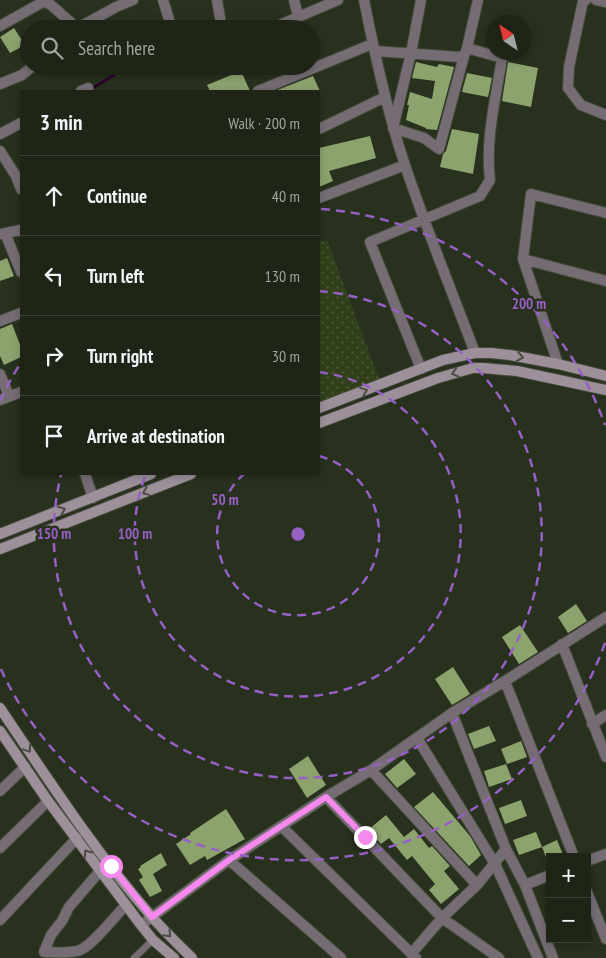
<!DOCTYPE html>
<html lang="en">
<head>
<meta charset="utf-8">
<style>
	:root { --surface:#1e2416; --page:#2b3023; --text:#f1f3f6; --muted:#a1a4a1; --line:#3c4135 }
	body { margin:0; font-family:"PT Sans Narrow",sans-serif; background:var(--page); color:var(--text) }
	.controls { position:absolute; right:15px; bottom:15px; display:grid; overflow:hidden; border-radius:0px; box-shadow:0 2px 8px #0003 }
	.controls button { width:45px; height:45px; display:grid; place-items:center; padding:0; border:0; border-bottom:1px solid var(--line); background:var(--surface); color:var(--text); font:25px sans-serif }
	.compass { position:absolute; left:486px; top:15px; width:45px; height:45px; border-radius:50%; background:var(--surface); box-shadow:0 2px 8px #0003; rotate:325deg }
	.stop { position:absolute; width:15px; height:15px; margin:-11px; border:4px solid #f689ed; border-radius:50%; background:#fff }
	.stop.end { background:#f689ed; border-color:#fff; box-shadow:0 1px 5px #0008 }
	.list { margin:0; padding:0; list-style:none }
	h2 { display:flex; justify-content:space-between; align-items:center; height:65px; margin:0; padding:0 20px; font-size:21px }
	h2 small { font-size:16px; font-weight:400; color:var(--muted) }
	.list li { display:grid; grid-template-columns:32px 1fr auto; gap:15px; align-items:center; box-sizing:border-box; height:80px; padding:0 20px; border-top:1px solid var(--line) }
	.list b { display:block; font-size:19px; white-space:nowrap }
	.list em { font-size:16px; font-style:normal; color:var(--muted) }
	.icon { flex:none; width:28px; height:28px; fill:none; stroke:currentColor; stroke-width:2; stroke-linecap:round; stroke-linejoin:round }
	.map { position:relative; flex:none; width:606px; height:958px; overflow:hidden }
	.search { position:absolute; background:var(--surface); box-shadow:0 2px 8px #0003; left:20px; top:20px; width:300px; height:55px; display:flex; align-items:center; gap:12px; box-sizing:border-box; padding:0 18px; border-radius:28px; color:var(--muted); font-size:19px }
	.panel { position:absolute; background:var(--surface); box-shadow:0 2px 8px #0003; left:20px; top:90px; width:300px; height:385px; border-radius:0px }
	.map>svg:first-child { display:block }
	.garden { fill:url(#garden-dots) }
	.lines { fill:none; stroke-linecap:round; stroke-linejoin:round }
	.stream { stroke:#2b0629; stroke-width:3 }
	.building { fill:#8da36e }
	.lane-casing { stroke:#444b3a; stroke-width:8 }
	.street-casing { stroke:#444b3a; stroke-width:12 }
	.secondary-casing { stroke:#444b3a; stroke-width:12 }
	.lane { stroke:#756c74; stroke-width:6 }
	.street { stroke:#756c74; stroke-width:10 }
	.secondary { stroke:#9d909b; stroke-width:10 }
	.oneway { stroke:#4b4d44 }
	.route { stroke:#f689ed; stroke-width:6 }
	.ring { fill:none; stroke:#9660c4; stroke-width:2.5; stroke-dasharray:9 6 }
	.centre { fill:#9660c4; stroke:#28301e; stroke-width:2.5 }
	.ring-label { font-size:15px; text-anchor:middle; font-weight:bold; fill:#9660c4; stroke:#28301e; stroke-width:5; stroke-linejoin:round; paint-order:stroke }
</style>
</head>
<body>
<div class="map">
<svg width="606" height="958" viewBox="0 0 606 958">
	<defs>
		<pattern id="garden-dots" width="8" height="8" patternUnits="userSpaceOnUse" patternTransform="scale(1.25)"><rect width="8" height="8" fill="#31401a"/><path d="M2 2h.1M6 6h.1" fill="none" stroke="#4e5b3a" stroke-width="1.8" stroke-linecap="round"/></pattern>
	</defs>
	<rect width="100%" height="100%" fill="#28301e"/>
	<path class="garden" d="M327 240 381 384 319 408V242Z"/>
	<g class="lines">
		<path class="stream" d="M91 89 129 66"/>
	</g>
	<path class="building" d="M14 28 25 45 10 53 0 37Z
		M416 62 437 67 439 64 454 67 437 130 426 129V128L406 120 409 105H407L410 92 432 99 435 81 412 78Z
		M508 62 538 68 531 107 502 101Z
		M241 71 250 91H210L207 85Z
		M467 73 492 78 488 97 462 92Z
		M313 76 320 91H275Z
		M452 129 479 134 473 174 440 167 443 154 446 151Z
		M370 136 376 158 329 171 333 181 319 187V148Z
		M7 258 14 276 0 281V261Z
		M12 324 21 347V357L4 365 0 356V329Z
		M576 604 587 621 568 633 558 617Z
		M520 625 538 652 519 664 502 637Z
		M453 667 470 694 452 705 435 679Z
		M489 726 496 741 474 749 468 734Z
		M521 741 527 757 507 764 501 749Z
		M308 756 326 785 307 798 289 769Z
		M404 759 416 774 397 788 385 774Z
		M506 764 512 779 489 787 484 771Z
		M433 792 470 836 481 855 469 866 414 807Z
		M521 800 527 816 505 824 499 808Z
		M226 809 245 839 207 860 205 856 190 865 176 844 191 834 190 833Z
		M386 815 404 837 414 829 429 848 432 846 450 866 444 871 459 889 441 904 429 890 435 884 412 856 407 860 389 838 381 844 368 830Z
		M536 832 542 847 519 855 513 840Z
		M557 840 564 857H546L542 847Z
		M161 853 167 865 153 874 162 891 150 897 139 880 143 877 138 869 141 867 140 866Z"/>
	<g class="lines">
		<g class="lane-casing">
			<path id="lane" d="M134 958 153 940"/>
		</g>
		<g class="street-casing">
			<path id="street" d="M163 0 172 29
				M217 0 222 29
				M294 0 298 16
				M364 0C375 56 387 112 405 165 426 229 452 291 475 353
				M421 0 411 53 393 128 424 138 439 149 464 56 467 48 478 0
				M586 0 583 1 569 67 568 88 581 105 606 115
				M596 0 606 2
				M0 26 41 3 46 2 51 5 77 28
				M76 29 116 7 133 0
				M270 29 338 0
				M375 51 460 57 464 56
				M0 84 22 75 33 66
				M81 91 88 88
				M258 91 372 44
				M319 129 385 97
				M0 134 21 123
				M0 151 16 176 21 189
				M319 198 405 165
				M606 213 531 194 523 259 606 281
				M5 233 21 272
				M0 234 21 230
				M523 259 558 364
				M0 321 21 313
				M421 369 370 242 480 196 490 180C485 139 496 98 502 58L467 48
				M0 374 9 396
				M0 400 21 392
				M85 474 93 498
				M562 644 606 757
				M505 681 574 857
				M452 713 506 849 525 885 553 958
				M592 724 606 715
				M417 738 495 864 538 958
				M371 770 477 885
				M0 791 25 767
				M326 797 442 918 499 958
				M281 826 416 958
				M0 848 48 801
				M229 860 341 958
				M587 861 606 854
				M100 871 69 907 62 921 51 935 44 952C56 952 69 954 80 950 93 945 115 916 126 905
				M525 885 550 875
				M587 892 606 939
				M0 920 77 838
				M141 925 229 860 326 797 371 770 452 713 505 681 606 617
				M411 954 442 918 477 885 506 849"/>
		</g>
		<g class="secondary-casing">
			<path id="secondary" d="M319 408 443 360 475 353H491L510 355 558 364 606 376
				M319 423 438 378 473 368H483L517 371 606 390
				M0 534 151 474
				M0 549 191 474
				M0 708C48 779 95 852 152 917 164 931 178 944 192 958
				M0 731 48 801 141 925 153 940 174 958"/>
		</g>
		<use href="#lane" class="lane"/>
		<use href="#street" class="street"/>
		<use href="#secondary" class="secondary"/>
	</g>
	<defs><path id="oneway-chevron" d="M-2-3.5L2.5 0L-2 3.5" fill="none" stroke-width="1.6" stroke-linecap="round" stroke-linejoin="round" transform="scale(1.25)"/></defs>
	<g class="oneway">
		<use href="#oneway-chevron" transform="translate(520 357) rotate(11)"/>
		<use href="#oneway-chevron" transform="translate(455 373) rotate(164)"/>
		<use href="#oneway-chevron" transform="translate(364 391) rotate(-21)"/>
		<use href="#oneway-chevron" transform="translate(146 492) rotate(158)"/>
		<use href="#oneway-chevron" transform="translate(62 510) rotate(-21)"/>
		<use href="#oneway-chevron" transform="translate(28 749) rotate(56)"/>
		<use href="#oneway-chevron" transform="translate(87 853) rotate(-125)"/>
		<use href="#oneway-chevron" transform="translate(168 934) rotate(46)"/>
	</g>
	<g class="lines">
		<path class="route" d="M111 866 152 917 229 860 326 797 365 837"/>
	</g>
	<g class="ring">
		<path d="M319 456A81 81 0 1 1 244 474"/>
		<path d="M319 372A163 163 0 1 1 146 474"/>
		<path d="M319 291A244 244 0 1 1 61 475"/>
		<path d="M605 643A326 326 0 0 1 0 667M0 401A326 326 0 0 1 20 364M321 209A326 326 0 0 1 605 425"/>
	</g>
	<circle cx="298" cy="534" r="8" class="centre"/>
	<g class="ring-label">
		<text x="529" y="309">200 m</text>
		<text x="225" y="505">50 m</text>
		<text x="54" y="539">150 m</text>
		<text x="135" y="539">100 m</text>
	</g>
</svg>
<div class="controls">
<button>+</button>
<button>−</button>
</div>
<svg class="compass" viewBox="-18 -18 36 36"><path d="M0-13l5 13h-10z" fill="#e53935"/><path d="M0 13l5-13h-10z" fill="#a1a4a1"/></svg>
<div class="stop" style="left:111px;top:866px"></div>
<div class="stop end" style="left:365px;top:837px"></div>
<div class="search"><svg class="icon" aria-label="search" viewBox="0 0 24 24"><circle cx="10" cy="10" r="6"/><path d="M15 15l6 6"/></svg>Search here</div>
<section class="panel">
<h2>3 min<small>Walk · 200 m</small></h2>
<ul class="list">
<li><svg class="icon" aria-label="ahead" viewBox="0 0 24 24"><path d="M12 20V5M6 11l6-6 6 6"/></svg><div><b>Continue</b></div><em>40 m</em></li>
<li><svg class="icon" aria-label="left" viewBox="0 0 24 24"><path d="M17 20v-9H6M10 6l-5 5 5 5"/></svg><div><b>Turn left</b></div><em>130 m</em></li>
<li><svg class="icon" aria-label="right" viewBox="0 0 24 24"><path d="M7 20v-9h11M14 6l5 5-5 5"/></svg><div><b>Turn right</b></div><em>30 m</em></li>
<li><svg class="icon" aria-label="arrive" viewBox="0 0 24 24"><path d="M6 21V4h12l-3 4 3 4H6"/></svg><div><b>Arrive at destination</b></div></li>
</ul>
</section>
</div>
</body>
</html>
